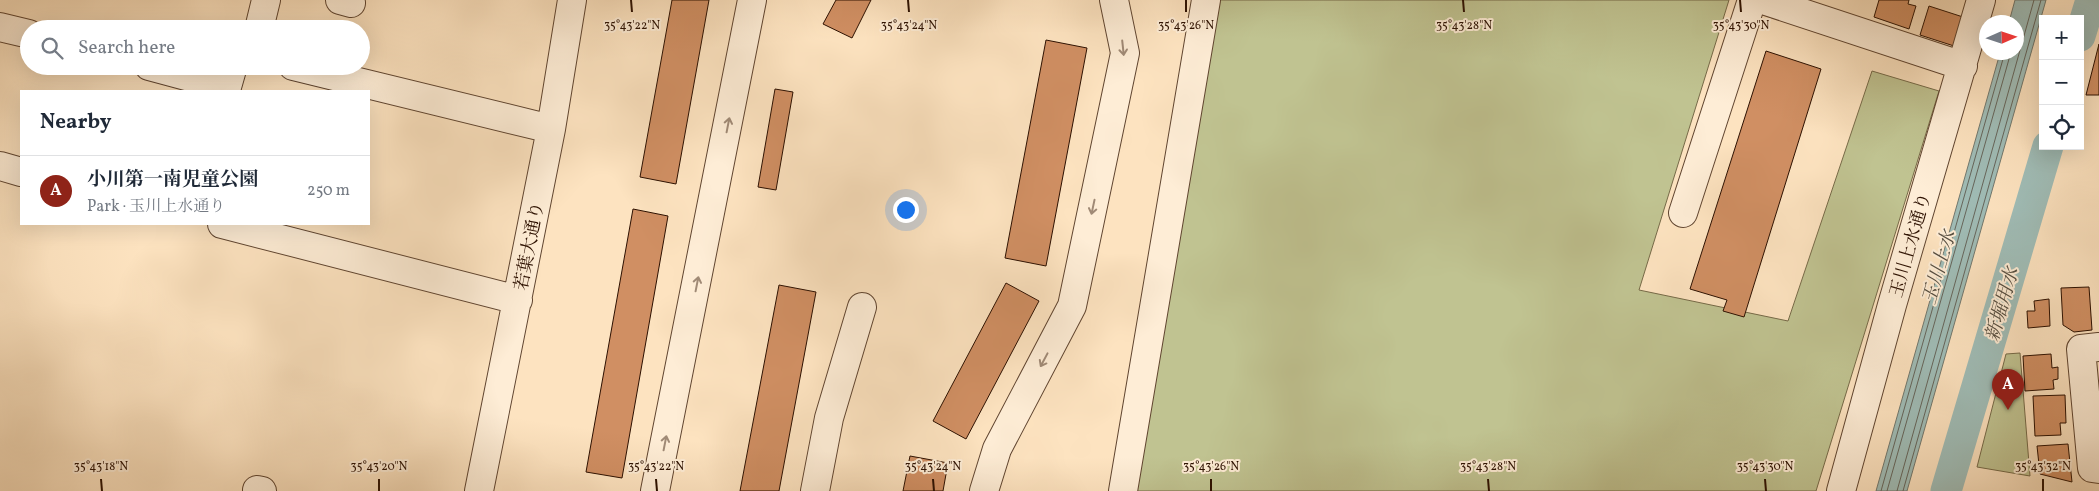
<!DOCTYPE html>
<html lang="en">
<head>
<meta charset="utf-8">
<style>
	:root { --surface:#fff; --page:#f6f6f7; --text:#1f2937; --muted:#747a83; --line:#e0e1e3; --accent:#8f2418 }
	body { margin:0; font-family:Vollkorn,"Noto Serif JP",serif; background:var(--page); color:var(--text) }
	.controls { position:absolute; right:15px; top:15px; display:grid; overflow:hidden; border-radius:0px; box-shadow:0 5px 20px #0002 }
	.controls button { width:45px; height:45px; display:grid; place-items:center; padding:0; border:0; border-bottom:1px solid var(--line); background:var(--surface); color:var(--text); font:25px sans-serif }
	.compass { position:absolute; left:1979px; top:15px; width:45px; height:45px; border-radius:50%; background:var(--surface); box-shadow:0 5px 20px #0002; rotate:87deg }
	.you { position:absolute; left:905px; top:209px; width:18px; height:18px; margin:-12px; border:4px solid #fff; border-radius:50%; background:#1a73e8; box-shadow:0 0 0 8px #1a73e833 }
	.badge { display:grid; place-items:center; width:32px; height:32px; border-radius:50%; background:var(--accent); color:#fff; font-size:16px; font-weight:700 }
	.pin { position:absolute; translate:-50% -41px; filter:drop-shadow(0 1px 2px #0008) }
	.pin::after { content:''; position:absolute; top:26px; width:18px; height:15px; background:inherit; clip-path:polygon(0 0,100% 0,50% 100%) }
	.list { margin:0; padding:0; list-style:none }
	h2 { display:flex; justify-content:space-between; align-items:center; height:65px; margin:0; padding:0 20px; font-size:21px }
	h2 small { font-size:16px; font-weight:400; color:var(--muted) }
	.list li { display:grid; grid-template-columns:32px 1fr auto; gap:15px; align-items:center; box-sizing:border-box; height:70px; padding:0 20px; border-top:1px solid var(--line) }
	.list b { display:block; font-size:19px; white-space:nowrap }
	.list p { margin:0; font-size:16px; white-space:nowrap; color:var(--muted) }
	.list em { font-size:16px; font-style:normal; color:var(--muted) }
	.icon { flex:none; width:28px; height:28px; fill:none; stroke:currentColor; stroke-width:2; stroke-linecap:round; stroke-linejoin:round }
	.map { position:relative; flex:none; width:2099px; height:491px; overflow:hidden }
	.search { position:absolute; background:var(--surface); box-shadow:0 5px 20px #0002; left:20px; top:20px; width:350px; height:55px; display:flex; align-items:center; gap:12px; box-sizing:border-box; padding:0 18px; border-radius:28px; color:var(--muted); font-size:19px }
	.panel { position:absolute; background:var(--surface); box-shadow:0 5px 20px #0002; left:20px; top:90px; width:350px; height:135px; border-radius:0px }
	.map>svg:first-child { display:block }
	.green { fill:#c0c391; stroke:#766a48 }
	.water { fill:#a0bdb7; stroke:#72786e }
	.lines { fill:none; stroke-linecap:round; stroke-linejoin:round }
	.shore { stroke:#66665c; stroke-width:1 }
	.canal { stroke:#a0bdb7; stroke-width:31 }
	.building { fill:#d08f63; stroke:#2c1000 }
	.minor-casing { stroke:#604530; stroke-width:30 }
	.minor { stroke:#feedd6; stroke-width:28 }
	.oneway { stroke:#a08a76 }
	.ticks { fill:none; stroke:#2c1000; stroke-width:2 }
	.labels { text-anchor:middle; stroke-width:4; stroke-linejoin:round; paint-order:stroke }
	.street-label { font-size:18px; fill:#2c1000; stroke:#feedd6 }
	.water-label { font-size:19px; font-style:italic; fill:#554d40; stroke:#feedd6 }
	.ticks-label { font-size:12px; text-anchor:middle; fill:#2c1000; stroke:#feedd6; stroke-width:4; stroke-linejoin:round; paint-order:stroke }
</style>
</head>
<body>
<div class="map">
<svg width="2099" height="491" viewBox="0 0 2099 491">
	<rect width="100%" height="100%" fill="#fde3c0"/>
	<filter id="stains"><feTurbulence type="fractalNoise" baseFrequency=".004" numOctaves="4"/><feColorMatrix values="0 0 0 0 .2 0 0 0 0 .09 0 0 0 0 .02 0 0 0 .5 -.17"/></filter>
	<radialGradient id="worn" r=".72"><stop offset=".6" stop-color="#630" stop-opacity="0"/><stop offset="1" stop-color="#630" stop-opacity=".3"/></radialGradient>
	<path class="green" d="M1212 0H1729L1639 290 1788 321 1872 71 1939 91 1816 491H1130Z
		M2020 353 2030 476 1977 467 2006 354Z"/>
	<path class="water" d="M2015 0H2046L1907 491H1876L2000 53 2016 52V22H2009Z"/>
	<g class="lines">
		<path class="shore" d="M1881 491 2005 52
			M1887 491 2011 52
			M1897 491 2034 0
			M1903 491 2041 0"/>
		<path class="canal" d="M2080 36 2091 0
			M1946 491 2048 146"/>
	</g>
	<path class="building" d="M672 0H709L676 184 640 177Z
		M836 0H871L852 38 823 24Z
		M1879 0H1909L1908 4 1916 6 1909 29 1874 17Z
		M1929 6 1963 17 1954 46 1920 35Z
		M1046 40 1087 48 1046 266 1005 258Z
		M2099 44V95H2086Z
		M1766 51 1821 69 1744 317 1723 311 1727 300 1690 289Z
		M775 89 793 92 776 190 758 187Z
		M633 209 668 216 622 478 586 472Z
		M1006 283 1039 301 966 439 933 421Z
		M779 285 816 292 779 491H740Z
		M2089 287 2092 330 2074 332 2063 325 2061 288Z
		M2049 299 2050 326 2028 328 2027 311H2035L2034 301Z
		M2051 354 2052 368 2058 367V379L2053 380 2054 389 2025 391 2023 356Z
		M2065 395 2066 423H2060L2061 435 2035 436 2033 396Z
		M2068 444 2072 482 2040 474 2037 446Z
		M910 456 948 463 943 491H903Z"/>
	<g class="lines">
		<g class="minor-casing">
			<path id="minor" d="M340 0 351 3
				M1763 0 1963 66
				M0 27 29 34
				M259 29 266 0
				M149 66 227 87 233 66
				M293 66 551 129
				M0 166 21 172
				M1683 213 1752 0
				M222 224 518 300
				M2099 347 2081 349 2092 468 2099 469
				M257 490 262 491
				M479 491 551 129 572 0
				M655 491 752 0
				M815 491 829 418 862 307
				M984 491 997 449 1072 306 1125 53 1114 0
				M1123 491 1206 0
				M1841 491 1892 305 1981 0"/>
		</g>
		<use href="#minor" class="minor"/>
	</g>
	<defs><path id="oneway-shaft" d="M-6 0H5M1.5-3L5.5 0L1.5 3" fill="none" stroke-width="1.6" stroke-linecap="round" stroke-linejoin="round" transform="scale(1.25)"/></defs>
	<g class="oneway">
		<use href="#oneway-shaft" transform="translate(1123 48) rotate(84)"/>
		<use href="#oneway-shaft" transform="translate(728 125) rotate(-79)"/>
		<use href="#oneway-shaft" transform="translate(1093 207) rotate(102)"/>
		<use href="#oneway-shaft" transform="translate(697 284) rotate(-79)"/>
		<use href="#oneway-shaft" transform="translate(1044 360) rotate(118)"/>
		<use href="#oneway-shaft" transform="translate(665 443) rotate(-79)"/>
	</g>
	<path class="ticks" d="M631 0 632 12M908 0 909 12M1186 0V12M1463 0 1464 12M1740 0 1741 12M101 479 102 491M379 479V491M656 479 657 491M933 479 934 491M1211 479V491M1488 479 1489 491M1765 479 1766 491M2043 479V491"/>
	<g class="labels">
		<g class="street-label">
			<text transform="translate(1910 245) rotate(-74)" y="6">玉川上水通り</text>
			<text transform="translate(529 246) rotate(-79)" y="6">若葉大通り</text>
		</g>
		<g class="water-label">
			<text transform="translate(1938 267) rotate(-74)" y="7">玉川上水</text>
			<text transform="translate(2001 304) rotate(-74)" y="7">新堀用水</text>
		</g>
	</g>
	<g class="ticks-label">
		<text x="632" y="29">35°43'22"N</text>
		<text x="909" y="29">35°43'24"N</text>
		<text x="1186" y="29">35°43'26"N</text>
		<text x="1464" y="29">35°43'28"N</text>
		<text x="1741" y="29">35°43'30"N</text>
		<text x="101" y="470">35°43'18"N</text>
		<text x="379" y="470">35°43'20"N</text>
		<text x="656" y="470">35°43'22"N</text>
		<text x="933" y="470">35°43'24"N</text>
		<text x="1211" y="470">35°43'26"N</text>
		<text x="1488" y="470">35°43'28"N</text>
		<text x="1765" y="470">35°43'30"N</text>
		<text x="2043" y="470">35°43'32"N</text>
	</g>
	<rect width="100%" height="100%" filter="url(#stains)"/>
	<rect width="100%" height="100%" fill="url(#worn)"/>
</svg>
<div class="controls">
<button>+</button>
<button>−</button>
<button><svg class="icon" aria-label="locate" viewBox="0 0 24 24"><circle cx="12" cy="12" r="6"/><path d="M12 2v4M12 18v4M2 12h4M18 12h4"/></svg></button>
</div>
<svg class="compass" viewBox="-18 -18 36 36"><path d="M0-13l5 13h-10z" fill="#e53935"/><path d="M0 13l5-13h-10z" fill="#747a83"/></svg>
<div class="you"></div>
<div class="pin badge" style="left:2008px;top:410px">A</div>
<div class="search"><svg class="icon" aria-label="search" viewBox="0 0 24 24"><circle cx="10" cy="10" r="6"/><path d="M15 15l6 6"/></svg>Search here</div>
<section class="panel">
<h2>Nearby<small></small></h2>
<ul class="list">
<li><span class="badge">A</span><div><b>小川第一南児童公園</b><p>Park · 玉川上水通り</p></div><em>250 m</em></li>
</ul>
</section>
</div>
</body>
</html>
